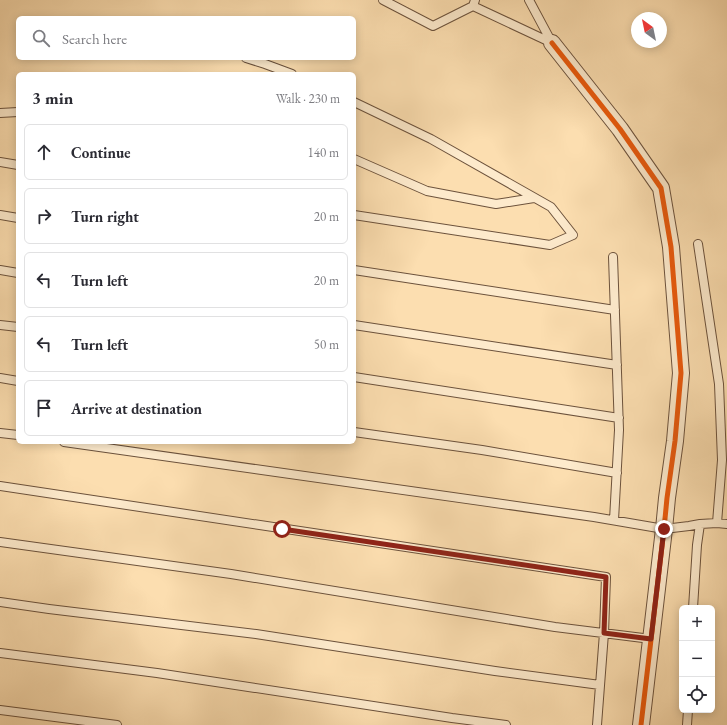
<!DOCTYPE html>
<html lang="en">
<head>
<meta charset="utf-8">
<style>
	:root { --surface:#fff; --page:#f2f2f3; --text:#2b2b33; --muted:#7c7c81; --line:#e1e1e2 }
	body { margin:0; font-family:"EB Garamond",serif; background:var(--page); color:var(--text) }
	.controls { position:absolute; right:12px; bottom:12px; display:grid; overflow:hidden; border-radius:6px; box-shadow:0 2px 10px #0003 }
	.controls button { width:36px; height:36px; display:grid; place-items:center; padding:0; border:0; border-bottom:1px solid var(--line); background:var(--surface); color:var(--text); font:20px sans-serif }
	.compass { position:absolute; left:631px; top:12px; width:36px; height:36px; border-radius:50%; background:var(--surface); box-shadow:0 2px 10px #0003; rotate:327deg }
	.stop { position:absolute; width:12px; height:12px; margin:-9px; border:3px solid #8f2418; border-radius:50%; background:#fff }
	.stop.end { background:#8f2418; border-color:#fff; box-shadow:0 1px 4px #0008 }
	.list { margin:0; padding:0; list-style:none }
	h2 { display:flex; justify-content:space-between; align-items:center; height:52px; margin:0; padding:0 16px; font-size:17px }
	h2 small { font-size:13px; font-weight:400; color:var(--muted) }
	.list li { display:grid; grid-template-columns:26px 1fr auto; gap:12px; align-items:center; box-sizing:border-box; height:56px; margin:0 8px 8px; padding:0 8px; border:1px solid var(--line); border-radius:6px }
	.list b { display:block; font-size:15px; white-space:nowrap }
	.list em { font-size:13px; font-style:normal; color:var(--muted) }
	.icon { flex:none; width:22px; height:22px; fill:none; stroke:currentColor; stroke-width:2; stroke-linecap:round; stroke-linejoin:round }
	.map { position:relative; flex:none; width:727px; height:725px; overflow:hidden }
	.search { position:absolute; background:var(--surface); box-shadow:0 2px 10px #0003; left:16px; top:16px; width:340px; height:44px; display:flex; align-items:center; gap:10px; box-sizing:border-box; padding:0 14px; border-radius:6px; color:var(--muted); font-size:15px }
	.panel { position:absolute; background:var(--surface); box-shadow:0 2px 10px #0003; left:16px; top:72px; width:340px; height:372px; border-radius:6px }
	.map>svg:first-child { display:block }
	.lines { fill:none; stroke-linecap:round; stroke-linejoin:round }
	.lane-casing { stroke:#6c523c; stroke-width:10 }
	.street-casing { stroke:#6c523c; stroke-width:18 }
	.lane { stroke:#fdeacc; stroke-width:8 }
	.street { stroke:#fdeacc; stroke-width:16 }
	.cycleway-casing { stroke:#fdeacc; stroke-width:8 }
	.cycleway { stroke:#e8590c; stroke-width:5 }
	.route { stroke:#8f2418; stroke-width:5 }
</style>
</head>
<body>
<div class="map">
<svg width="727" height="725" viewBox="0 0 727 725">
	<rect width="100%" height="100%" fill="#fcdeb0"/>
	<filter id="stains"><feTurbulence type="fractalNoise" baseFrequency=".005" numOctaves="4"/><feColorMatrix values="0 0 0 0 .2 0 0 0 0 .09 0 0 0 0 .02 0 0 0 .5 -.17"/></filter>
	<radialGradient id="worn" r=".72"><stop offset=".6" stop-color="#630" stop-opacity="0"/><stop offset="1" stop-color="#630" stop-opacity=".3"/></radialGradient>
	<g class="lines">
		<g class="lane-casing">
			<path id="lane" d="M383 0 433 26 473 6
				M475 0 473 6 552 43
				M529 0 552 43
				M246 58 265 64 292 74
				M354 102 431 139 551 207 573 235 550 245 354 215
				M0 113 18 112
				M354 159 427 191 496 204 534 198
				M0 162 18 165
				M0 215 18 218
				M698 244 719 384 722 460 717 523
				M613 257 619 430 614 520
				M0 270 18 273
				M354 270 615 310
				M0 325 18 327
				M354 325 617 365
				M354 377 619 418
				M0 378 18 381
				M354 432 482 450 617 473
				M0 433 18 435
				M64 442 594 517 664 529 689 526 700 524 717 523 727 524
				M0 486 606 577 604 633 597 725
				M0 542 231 574 555 627 651 639
				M0 602 49 609 256 634 495 671 600 685
				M693 608 697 545 700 524
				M0 653 157 673 452 718 506 725
				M0 710 117 725
				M687 725 688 710"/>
		</g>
		<g class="street-casing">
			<path id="street" d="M552 43 620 129 661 188 671 247 681 373 675 441 667 498 664 529 641 725"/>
		</g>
		<use href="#lane" class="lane"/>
		<use href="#street" class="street"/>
		<g class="cycleway-casing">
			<path id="cycleway" d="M552 43 620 129 661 188 671 247 681 373 675 441 667 498 664 529 641 725"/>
		</g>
		<use href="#cycleway" class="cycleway"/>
	</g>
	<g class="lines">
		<path class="route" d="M282 529 606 577 604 633 651 639 664 529"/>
	</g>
	<rect width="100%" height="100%" filter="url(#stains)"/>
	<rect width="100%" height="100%" fill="url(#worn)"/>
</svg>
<div class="controls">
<button>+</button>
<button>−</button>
<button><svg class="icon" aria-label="locate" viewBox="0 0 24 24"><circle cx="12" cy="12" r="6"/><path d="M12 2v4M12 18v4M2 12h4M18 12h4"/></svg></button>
</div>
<svg class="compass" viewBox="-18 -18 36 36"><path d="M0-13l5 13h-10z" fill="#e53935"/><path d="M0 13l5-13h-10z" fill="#7c7c81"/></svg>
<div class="stop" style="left:282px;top:529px"></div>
<div class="stop end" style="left:664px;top:529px"></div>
<div class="search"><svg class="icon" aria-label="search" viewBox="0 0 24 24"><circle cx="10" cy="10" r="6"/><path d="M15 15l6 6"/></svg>Search here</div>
<section class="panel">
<h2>3 min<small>Walk · 230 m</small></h2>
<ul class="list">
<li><svg class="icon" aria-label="ahead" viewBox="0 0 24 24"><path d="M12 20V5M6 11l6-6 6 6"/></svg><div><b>Continue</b></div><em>140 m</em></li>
<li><svg class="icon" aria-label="right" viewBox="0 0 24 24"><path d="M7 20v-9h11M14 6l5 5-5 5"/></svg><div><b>Turn right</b></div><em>20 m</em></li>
<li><svg class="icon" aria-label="left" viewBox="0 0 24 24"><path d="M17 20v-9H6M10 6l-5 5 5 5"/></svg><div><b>Turn left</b></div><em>20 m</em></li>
<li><svg class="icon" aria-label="left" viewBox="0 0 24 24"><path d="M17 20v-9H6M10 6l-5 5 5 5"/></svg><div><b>Turn left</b></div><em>50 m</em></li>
<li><svg class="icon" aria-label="arrive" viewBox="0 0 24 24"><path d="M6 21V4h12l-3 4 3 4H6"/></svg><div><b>Arrive at destination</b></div></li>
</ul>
</section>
</div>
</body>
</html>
